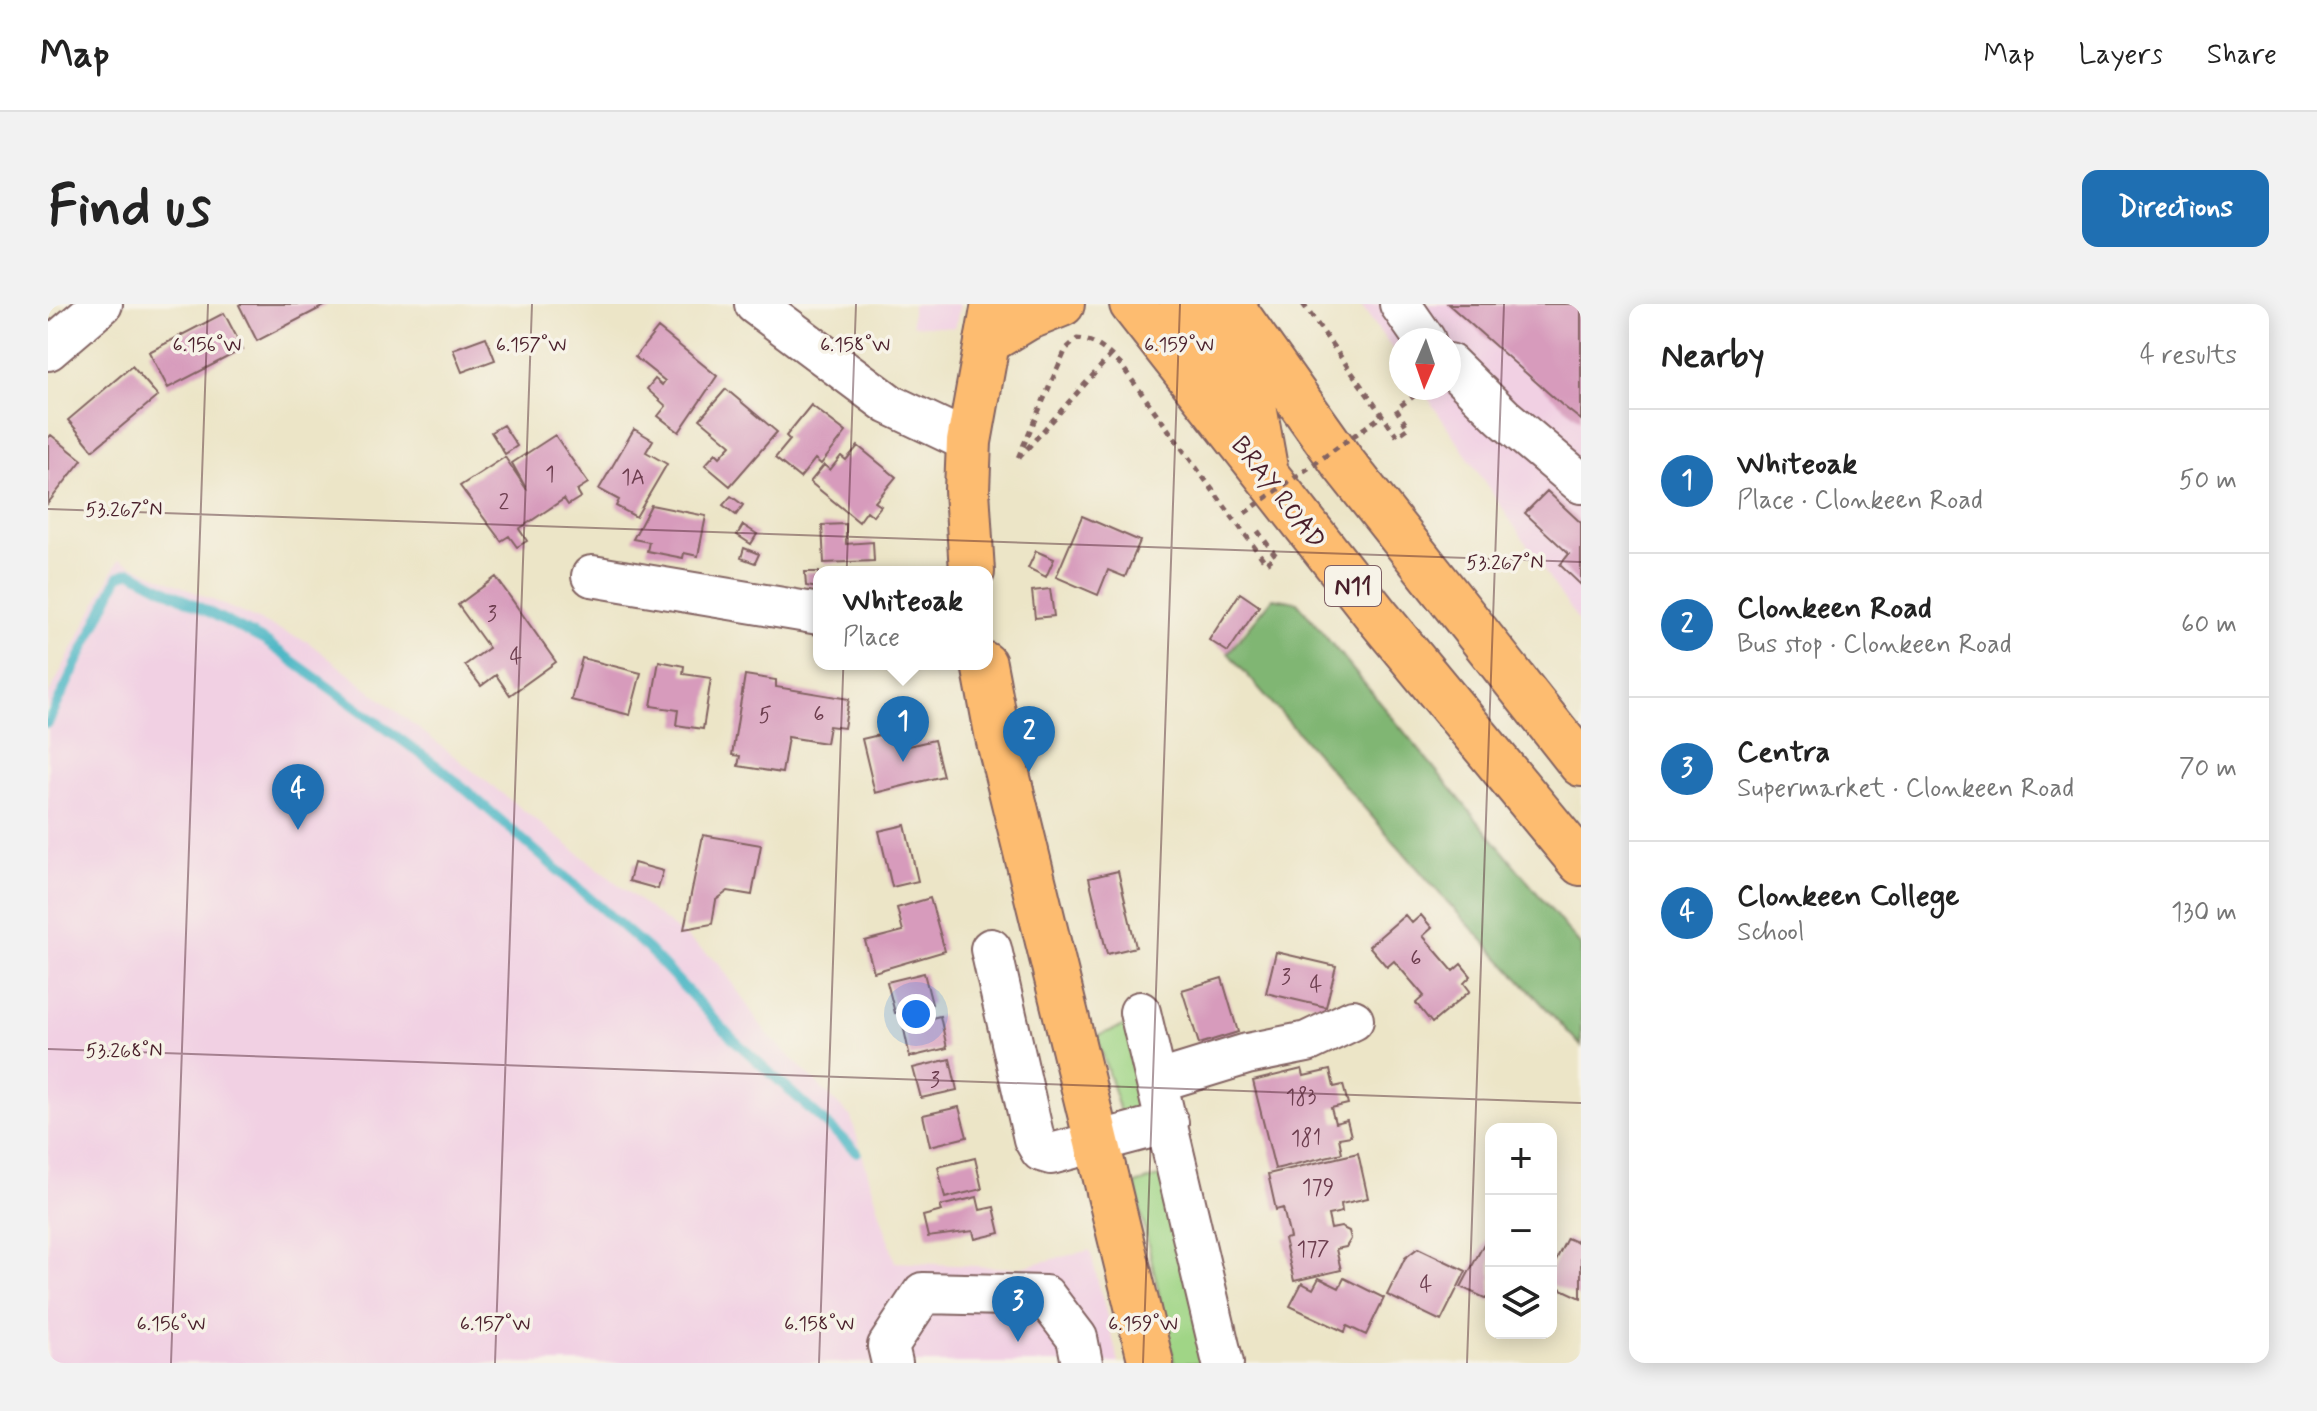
<!DOCTYPE html>
<html lang="en">
<head>
<meta charset="utf-8">
<style>
	:root { --surface:#fff; --page:#f2f2f2; --text:#222; --muted:#767676; --line:#e0e0e0; --accent:#1f6fb2 }
	body { margin:0; font-family:Mynerve,sans-serif; background:var(--page); color:var(--text) }
	.controls { position:absolute; right:24px; bottom:24px; display:grid; overflow:hidden; border-radius:16px; box-shadow:0 4px 20px #0003 }
	.controls button { width:72px; height:72px; display:grid; place-items:center; padding:0; border:0; border-bottom:2px solid var(--line); background:var(--surface); color:var(--text); font:40px sans-serif }
	.compass { position:absolute; left:1341px; top:24px; width:72px; height:72px; border-radius:50%; background:var(--surface); box-shadow:0 4px 20px #0003; rotate:182deg }
	.you { position:absolute; left:868px; top:710px; width:28px; height:28px; margin:-20px; border:6px solid #fff; border-radius:50%; background:#1a73e8; box-shadow:0 0 0 12px #1a73e833 }
	.badge { display:grid; place-items:center; width:52px; height:52px; border-radius:50%; background:var(--accent); color:#fff; font-size:26px; font-weight:700 }
	.pin { position:absolute; translate:-50% -66px; filter:drop-shadow(0 2px 4px #0008) }
	.pin::after { content:''; position:absolute; top:42px; width:28px; height:24px; background:inherit; clip-path:polygon(0 0,100% 0,50% 100%) }
	.popup { position:absolute; left:765px; top:262px; width:180px; height:104px; box-sizing:border-box; display:grid; place-content:center; border-radius:16px; background:var(--surface); filter:drop-shadow(0 2px 6px #0005); font-size:26px; white-space:nowrap; color:var(--muted) }
	.popup b { font-size:30px; color:var(--text) }
	.popup::after { content:''; position:absolute; left:50%; top:100%; margin-left:-16px; border:16px solid transparent; border-top-color:var(--surface) }
	.list { margin:0; padding:0; list-style:none }
	h2 { display:flex; justify-content:space-between; align-items:center; height:104px; margin:0; padding:0 32px; font-size:34px }
	h2 small { font-size:26px; font-weight:400; color:var(--muted) }
	.list li { display:grid; grid-template-columns:52px 1fr auto; gap:24px; align-items:center; box-sizing:border-box; height:144px; padding:0 32px; border-top:2px solid var(--line) }
	.list b { display:block; font-size:30px; white-space:nowrap }
	.list p { margin:0; font-size:26px; white-space:nowrap; color:var(--muted) }
	.list em { font-size:26px; font-style:normal; color:var(--muted) }
	.icon { flex:none; width:44px; height:44px; fill:none; stroke:currentColor; stroke-width:2; stroke-linecap:round; stroke-linejoin:round }
	.map { position:relative; flex:none; width:1533px; height:1059px; overflow:hidden; border-radius:16px }
	header { display:flex; align-items:center; gap:48px; box-sizing:border-box; height:112px; padding:0 40px; background:var(--surface); border-bottom:2px solid var(--line) }
	header strong { font-size:38px }
	nav { display:flex; gap:44px; margin-inline-start:auto; font-size:28px }
	.intro { display:flex; align-items:center; justify-content:space-between; box-sizing:border-box; height:192px; padding:0 48px }
	h1 { margin:0; font-size:56px }
	.button { padding:20px 36px; border-radius:16px; background:var(--accent); color:#fff; font-size:28px; font-weight:700 }
	main { display:flex; gap:48px; padding:0 48px }
	aside { flex:1; background:var(--surface); border-radius:16px; box-shadow:0 4px 20px #0003 }
	.map>svg:first-child { display:block }
	.built { fill:#f1d0e3 }
	.green { fill:#a0d586; stroke:#757a58; stroke-width:2 }
	.forest { fill:#80b673; stroke:#656a4f; stroke-width:2 }
	.lines { fill:none; stroke-linecap:round; stroke-linejoin:round }
	.stream { stroke:#49b6c5; stroke-width:10 }
	.building { fill:#d79bbc }
	.minor-casing { stroke:#836462; stroke-width:44 }
	.major-casing { stroke:#836462; stroke-width:48 }
	.highway-casing { stroke:#836462; stroke-width:48 }
	.path { stroke:#836462; stroke-width:5; stroke-dasharray:6 6; stroke-linecap:butt }
	.minor { stroke:#fff; stroke-width:40 }
	.major { stroke:#fdbc70; stroke-width:44 }
	.highway { stroke:#fdbc70; stroke-width:44 }
	.path-bridge { stroke:#836462; stroke-width:5; stroke-dasharray:6 6; stroke-linecap:butt }
	.ticks { fill:none; stroke:#4a1f2b; stroke-width:2; stroke-opacity:0.45 }
	.labels { text-anchor:middle; stroke-width:7; stroke-linejoin:round; paint-order:stroke }
	.number-label { font-size:22px; fill:#6d3e4f }
	.shield { fill:#f7f3e8; stroke:#7e5f64; stroke-width:2 }
	.shield-label { font-size:24px; font-weight:bold; fill:#4a1f2b }
	.street-label { font-size:26px; fill:#4a1f2b; stroke:#f7f3e8 }
	.ticks-label { font-size:20px; text-anchor:middle; fill:#4a1f2b; stroke:#f7f3e8; stroke-width:7; stroke-linejoin:round; paint-order:stroke }
</style>
</head>
<body>
<header>
<strong>Map</strong>
<nav><a>Map</a><a>Layers</a><a>Share</a></nav>
</header>
<div class="intro"><h1>Find us</h1><a class="button">Directions</a></div>
<main>
<div class="map">
<svg width="1533" height="1059" viewBox="0 0 1533 1059">
	<rect width="100%" height="100%" fill="#f7f3e8"/>
	<filter id="ink" filterUnits="userSpaceOnUse"><feTurbulence type="fractalNoise" baseFrequency=".0125" numOctaves="2"/><feDisplacementMap in="SourceGraphic" scale="16" xChannelSelector="R" yChannelSelector="G"/><feConvolveMatrix kernelMatrix="1 2 1 2 8 2 1 2 1" color-interpolation-filters="sRGB"/></filter>
	<filter id="wash" filterUnits="userSpaceOnUse"><feTurbulence type="fractalNoise" baseFrequency=".006" numOctaves="4" result="noise"/><feDisplacementMap in="SourceGraphic" scale="32" xChannelSelector="R" yChannelSelector="G"/><feGaussianBlur stdDeviation="1.8" result="paint"/><feColorMatrix in="noise" values="0 0 0 0 0 0 0 0 0 0 0 0 0 0 0 0 0 1.4 0 .05"/><feComposite in="paint" operator="in"/></filter>
	<g filter="url(#wash)">
		<rect width="100%" height="100%" fill="#ece5c7"/>
		<path class="built" d="M864 0H912L907 24 864 21Z
			M1312 0H1533V321L1373 84H1401V36H1353V57Z
			M71 255 260 338 671 659 718 729 803 813 847 958 969 964 1042 946 1071 1059H0V392Z"/>
		<path class="green" d="M1085 718 1112 817 1077 824 1049 732Z
			M1128 868 1175 1059H1126L1087 880Z"/>
		<path class="forest" d="M1225 294 1249 298 1533 642V742L1393 591 1180 349Z"/>
		<g class="lines">
			<path class="stream" d="M0 419 71 272 83 268 217 337 395 466 600 645 684 734 809 848"/>
		</g>
		<g id="blocks">
			<path class="building" d="M280 0 209 37 191 1 193 0Z
				M1400 0H1533V116L1514 101Z
				M176 9 195 45 120 84 101 48Z
				M610 24 669 72 631 128 610 112 618 102 599 85 607 75 614 81 617 77 587 53Z
				M438 33 447 56 414 68 405 45Z
				M84 62 110 92 45 146 20 116Z
				M678 85 729 128 682 182 657 161 668 149 672 153 683 141 652 115Z
				M763 101 798 128 773 160 767 155 752 174 727 154 742 136 738 132Z
				M455 121 469 142 457 150 443 128Z
				M586 125 605 136 598 148 619 160 588 213 568 202 571 196 551 185Z
				M3 131 34 156 0 199V134Z
				M507 131 540 179 529 186 533 193 520 201 516 195 471 225 479 237 469 243 461 232 453 237 412 182 457 153 479 186 464 159Z
				M810 142 848 173 827 198 833 202 825 212 819 207 811 218 762 178 776 161 782 166 793 152 798 156Z
				M1499 187 1533 219V281L1512 261 1521 250 1477 209Z
				M683 192 695 201 688 211 675 201Z
				M603 201 658 212 650 252 636 249 635 254 599 247 601 238 585 235Z
				M1034 212 1092 237 1077 273 1060 266 1050 291 1008 273Z
				M798 220V240L825 238 826 257 776 259 774 221Z
				M695 221 709 230 703 240 689 231Z
				M696 244 711 250 707 259 693 254Z
				M988 247 1006 255 998 273 980 264Z
				M757 268H771V284L758 282Z
				M448 273 508 358 462 391 448 371 433 382 417 361 441 344 410 301Z
				M1002 285 1006 312 987 314 984 287Z
				M1192 289 1211 302 1180 348 1161 336Z
				M534 354 593 369 582 411 523 396Z
				M611 357 636 362 635 370 663 374 655 425 628 421 630 406 603 402Z
				M697 371 728 376V383L801 395 796 424 781 422 778 439 740 433 734 469 690 462 692 452 684 451Z
				M848 427 852 444 886 436 895 472 827 489 814 435Z
				M857 521 870 577 844 583 831 527Z
				M655 531 713 541 704 591 680 587 668 596 664 620 636 625Z
				M586 559 615 567 610 585 581 577Z
				M1070 567 1088 643 1059 650 1041 574Z
				M882 594 897 647 826 668 817 637 855 627 849 604Z
				M1357 611 1364 619 1373 611 1384 624 1375 632 1405 667 1413 660 1423 672 1416 679 1422 687 1384 719 1368 699 1376 692 1346 657 1339 663 1321 642Z
				M1228 648 1288 662 1278 703 1218 689Z
				M876 669 884 700 847 709 839 678Z
				M1174 674 1190 728 1151 740 1134 686Z
				M892 712 899 744 862 753 855 721Z
				M902 755 909 786 873 794 865 764Z
				M1254 765 1256 772 1282 766 1286 783 1295 781 1300 800 1283 804 1287 819 1299 816 1303 832 1291 834 1294 849 1227 865 1205 777Z
				M911 803 919 833 882 842 875 811Z
				M1310 849 1320 894 1293 900 1294 908 1280 911 1283 925 1293 923 1301 927 1303 935 1298 943 1288 945 1293 966 1246 977 1236 935 1242 934 1235 904 1228 906 1220 870Z
				M927 854 934 885 897 894 890 863Z
				M929 893 932 906 946 903 952 929 927 935 925 927 880 933 875 912 894 907 892 902Z
				M1533 928V994L1503 980V966L1519 934 1528 938Z
				M1438 936 1443 939V997L1413 983Z
				M1370 944 1418 967 1393 1017 1339 991 1357 954Z
				M1271 974 1291 984 1296 974 1336 994 1318 1031 1299 1022 1297 1028 1242 1002 1254 979 1265 985Z"/>
		</g>
	</g>
	<g filter="url(#ink)">
		<use href="#blocks" fill-opacity="0" stroke="#836462" stroke-width="2"/>
		<g class="lines">
			<g class="minor-casing">
				<path id="minor" d="M707 0 841 100 921 138
					M1352 0 1377 36
					M0 46 54 0
					M1401 60 1455 113 1533 179
					M544 272 771 310
					M943 645 986 835 993 847 1003 850 1120 819
					M1092 708 1175 1059
					M1111 777 1199 750 1259 738 1305 716
					M844 1059 840 1042 875 989 997 992 1029 1034 1034 1059"/>
			</g>
			<g class="major-casing">
				<path id="major" d="M924 268 919 186 921 138 946 0
					M936 360 949 429 1103 1059"/>
			</g>
			<g class="highway-casing">
				<path id="highway" d="M1084 0 1330 313 1533 559
					M1134 0 1206 102 1217 164
					M1182 0 1295 159 1533 460
					M939 38 979 14 1014 0"/>
			</g>
			<path class="path" d="M1255 0 1349 132 1360 124 1348 105 1377 84
				M1063 51 969 156 1018 45 1029 35C1046 35 1061 49 1073 61L1218 259 1228 252 1209 226"/>
			<use href="#minor" class="minor"/>
			<use href="#major" class="major"/>
			<use href="#highway" class="highway"/>
			<path class="path-bridge" d="M1197 209 1335 111"/>
		</g>
	</g>
	<path class="ticks" d="M0 205 1533 258M0 745 1533 799M123 1059 160 0M447 1059 484 0M771 1059 808 0M1095 1059 1132 0M1419 1059 1456 0"/>
	<g class="labels">
		<g class="number-label">
			<text x="502" y="177">1</text>
			<text x="585" y="180">1A</text>
			<text x="456" y="205">2</text>
			<text x="444" y="317">3</text>
			<text x="468" y="359">4</text>
			<text x="771" y="417">6</text>
			<text x="717" y="418">5</text>
			<text x="1368" y="661">6</text>
			<text x="1238" y="680">3</text>
			<text x="1268" y="687">4</text>
			<text x="887" y="783">3</text>
			<text x="1253" y="800">183</text>
			<text x="1258" y="841">181</text>
			<text x="1270" y="890">179</text>
			<text x="1265" y="952">177</text>
			<text x="1378" y="987">4</text>
		</g>
		<rect class="shield" x="1277" y="262" width="56" height="40" rx="6"/>
		<g class="shield-label">
			<text x="1305" y="290">N11</text>
		</g>
		<g class="street-label">
			<text transform="translate(1231 188) rotate(52)" y="9">BRAY ROAD</text>
		</g>
	</g>
	<g class="ticks-label">
		<text x="159" y="47">6.156°W</text>
		<text x="483" y="47">6.157°W</text>
		<text x="807" y="47">6.158°W</text>
		<text x="1131" y="47">6.159°W</text>
		<text x="76" y="212">53.267°N</text>
		<text x="1457" y="265">53.267°N</text>
		<text x="76" y="753">53.268°N</text>
		<text x="123" y="1026">6.156°W</text>
		<text x="447" y="1026">6.157°W</text>
		<text x="771" y="1026">6.158°W</text>
		<text x="1095" y="1026">6.159°W</text>
	</g>
</svg>
<div class="controls">
<button>+</button>
<button>−</button>
<button><svg class="icon" aria-label="layers" viewBox="0 0 24 24"><path d="M12 4l9 5-9 5-9-5zM3 14l9 5 9-5"/></svg></button>
</div>
<svg class="compass" viewBox="-18 -18 36 36"><path d="M0-13l5 13h-10z" fill="#e53935"/><path d="M0 13l5-13h-10z" fill="#767676"/></svg>
<div class="you"></div>
<div class="pin badge" style="left:855px;top:458px">1</div>
<div class="popup"><b>Whiteoak</b>Place</div>
<div class="pin badge" style="left:981px;top:468px">2</div>
<div class="pin badge" style="left:970px;top:1038px">3</div>
<div class="pin badge" style="left:250px;top:526px">4</div>
</div>
<aside>
<h2>Nearby<small>4 results</small></h2>
<ul class="list">
<li><span class="badge">1</span><div><b>Whiteoak</b><p>Place · Clonkeen Road</p></div><em>50 m</em></li>
<li><span class="badge">2</span><div><b>Clonkeen Road</b><p>Bus stop · Clonkeen Road</p></div><em>60 m</em></li>
<li><span class="badge">3</span><div><b>Centra</b><p>Supermarket · Clonkeen Road</p></div><em>70 m</em></li>
<li><span class="badge">4</span><div><b>Clonkeen College</b><p>School</p></div><em>130 m</em></li>
</ul>
</aside>
</main>
</body>
</html>
